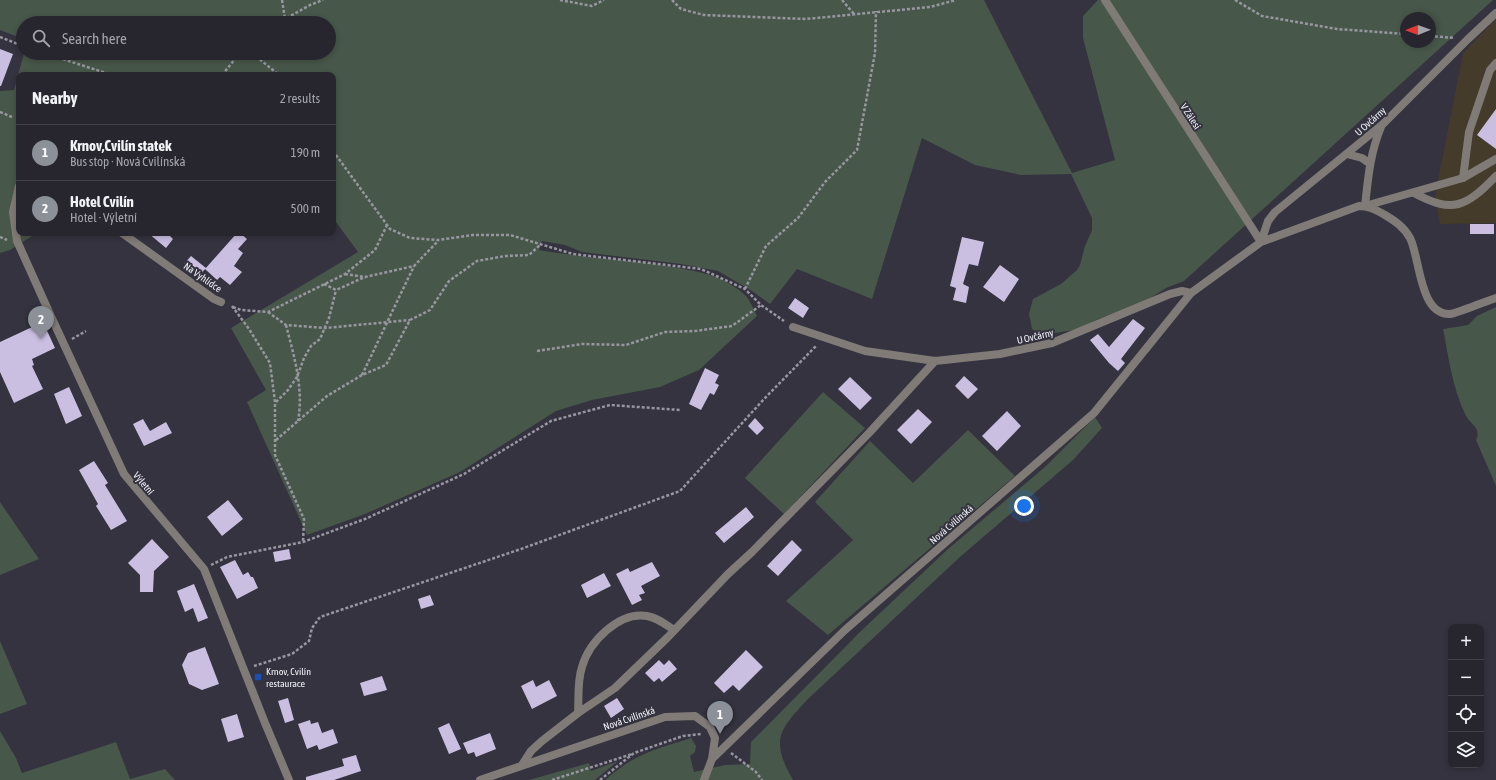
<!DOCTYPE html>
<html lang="en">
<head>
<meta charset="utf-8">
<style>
	:root { --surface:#27262f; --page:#2f2e37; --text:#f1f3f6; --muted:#a4a5aa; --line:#43434b; --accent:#8c9099 }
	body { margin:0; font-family:"Asap Condensed",sans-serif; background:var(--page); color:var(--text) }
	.controls { position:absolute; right:12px; bottom:12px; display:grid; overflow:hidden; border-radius:8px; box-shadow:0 2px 6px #0003 }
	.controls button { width:36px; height:36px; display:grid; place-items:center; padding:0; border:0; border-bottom:1px solid var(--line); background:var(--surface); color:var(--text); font:20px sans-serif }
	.compass { position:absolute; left:1400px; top:12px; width:36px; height:36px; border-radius:50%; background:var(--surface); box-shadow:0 2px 6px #0003; rotate:269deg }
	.you { position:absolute; left:1024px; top:506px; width:14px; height:14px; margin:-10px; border:3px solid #fff; border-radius:50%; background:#1a73e8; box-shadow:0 0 0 6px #1a73e833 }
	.badge { display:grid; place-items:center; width:26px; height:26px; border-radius:50%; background:var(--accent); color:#fff; font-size:13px; font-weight:700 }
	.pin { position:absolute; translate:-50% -33px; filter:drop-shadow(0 1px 2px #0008) }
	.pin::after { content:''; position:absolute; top:21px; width:14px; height:12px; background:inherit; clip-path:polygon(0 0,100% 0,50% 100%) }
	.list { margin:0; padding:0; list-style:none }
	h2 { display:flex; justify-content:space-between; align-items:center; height:52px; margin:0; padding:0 16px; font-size:17px }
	h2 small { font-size:13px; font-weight:400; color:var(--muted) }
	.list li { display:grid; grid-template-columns:26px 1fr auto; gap:12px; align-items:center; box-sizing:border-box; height:56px; padding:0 16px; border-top:1px solid var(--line) }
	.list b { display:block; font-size:15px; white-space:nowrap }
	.list p { margin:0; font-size:13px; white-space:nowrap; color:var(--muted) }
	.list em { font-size:13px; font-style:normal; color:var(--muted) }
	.icon { flex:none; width:22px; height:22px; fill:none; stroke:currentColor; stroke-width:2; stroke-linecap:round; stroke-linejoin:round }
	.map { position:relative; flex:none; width:1496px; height:780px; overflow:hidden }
	.search { position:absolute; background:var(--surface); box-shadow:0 2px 6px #0003; left:16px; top:16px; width:320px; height:44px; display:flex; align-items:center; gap:10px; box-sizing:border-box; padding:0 14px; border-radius:22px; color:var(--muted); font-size:15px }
	.panel { position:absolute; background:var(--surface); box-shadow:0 2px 6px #0003; left:16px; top:72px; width:320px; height:164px; border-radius:8px }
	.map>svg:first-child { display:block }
	.industrial { fill:#443b2a }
	.green { fill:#475749; fill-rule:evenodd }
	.building { fill:#cabfe1 }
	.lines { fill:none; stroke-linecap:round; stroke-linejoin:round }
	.path { stroke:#9897a1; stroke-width:2.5; stroke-dasharray:3 2; stroke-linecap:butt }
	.lane { stroke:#807b76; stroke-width:8 }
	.street { stroke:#807b76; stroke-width:8 }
	.transit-dot { fill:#1a4fb4; stroke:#34333f; stroke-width:1.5 }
	.labels { text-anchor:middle; stroke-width:4; stroke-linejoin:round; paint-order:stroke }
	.street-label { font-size:10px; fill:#f2f2f9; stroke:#34333f }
	.poi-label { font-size:10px; fill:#f2f2f9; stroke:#34333f; text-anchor:start }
</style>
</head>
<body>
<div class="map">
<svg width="1496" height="780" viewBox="0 0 1496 780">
	<rect width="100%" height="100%" fill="#34333f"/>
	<path class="industrial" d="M1496 19V223L1440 224 1435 196 1463 53Z"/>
	<path class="green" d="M0 0H984L1072 173 1115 160 1083 38V16L1098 0H1493L1184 281 1166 288 1141 304 1098 319 1087 325 1074 330 1042 335 1032 329 1029 314 1033 299 1061 284 1077 270 1080 265 1085 246 1092 230V218L1071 174 1021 175 975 165 922 138 872 299 797 269 770 304 752 291 718 271 681 264 582 252 565 245 542 241 539 250C595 260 656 260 711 275 722 279 739 288 747 297 751 303 754 310 757 316L699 370 660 387 592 400 556 411 460 472 365 514 307 535 247 402 266 390 231 328 358 252 333 218V75H19V233H37L10 250 0 253V91L14 90 24 53H329V23H23V39L0 30ZM1406 18H1430V42H1406Z
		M1496 307V486L1476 440C1482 427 1469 424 1465 414 1452 386 1449 359 1443 329L1468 325 1477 316Z
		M823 392 865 428 784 514 745 478Z
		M1095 417 1102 428 1073 460 960 557 808 699C779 730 770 740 793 780H605C634 754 656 749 691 738L696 746 695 752 690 756 694 772 725 765 750 764 751 742 862 630 948 549 1046 466Z
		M968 430 1015 476 828 635 786 601 853 540 815 502 870 441 913 483Z
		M0 502 39 559 0 575Z
		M0 641 27 704 0 714Z
		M0 731 16 758 22 773 116 742 130 779 165 769 175 780H0Z
		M618 761 595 780H529L589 763 591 771Z"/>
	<path class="building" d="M0 49 13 54 1 86H0Z
		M1496 109V149L1477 135Z
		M1470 224H1494V234H1470Z
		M148 233H167L173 239 166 248Z
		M237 233H240L247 239 238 249 243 253 234 266 242 272 230 285 220 277 217 280 205 269Z
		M962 237 984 242 978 266 969 264 963 284 969 287 966 303 953 300 956 288 950 286Z
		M191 256 206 268 198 277 184 264Z
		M1000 265 1019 279 1004 302 983 287Z
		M795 298 809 308 803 318 788 308Z
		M1133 319 1145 328 1121 359 1125 363 1118 371 1109 363 1090 340 1098 334 1109 347Z
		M43 322 55 348 32 359 34 365 32 366 43 389 14 403 0 372V342Z
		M705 368 719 375 715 383 719 385 714 395 710 393 701 410 689 404Z
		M964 376 978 389 968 399 955 386Z
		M850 377 872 398 860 410 838 389Z
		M69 387 82 416 66 424 54 394Z
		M918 409 932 422 911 444 897 430Z
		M1007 411 1021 426 997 451 982 436Z
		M755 418 764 428 757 435 748 426Z
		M143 419 150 431 166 422 172 433 144 446 133 424Z
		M94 461 108 483 105 485 127 521 111 530 96 506 98 504 79 470Z
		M228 500 243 519 222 536 207 517Z
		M746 507 754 517 724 543 715 533Z
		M152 539 169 557 154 571 153 592H140V575L128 563Z
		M792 540 802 550 778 576 767 566Z
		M289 549 291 559 275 562 273 552Z
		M235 560 243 575 248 572 251 577H253L258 588 237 599 220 567Z
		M652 562 660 576 641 586 645 593 639 595 642 600 632 605 616 574 628 568 630 572Z
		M604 573 611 586 587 598 581 585Z
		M194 584 208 618 198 622 193 608 185 612 177 591Z
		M430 595 434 605 421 609 418 599Z
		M205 647 219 684 202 690 189 684 182 665 188 653Z
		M746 650 763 667 739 691 733 685 724 693 714 683Z
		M659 660 664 665 669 660 677 669 662 682 659 678 654 682 645 673Z
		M382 676 387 690 364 696 360 683Z
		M533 680 536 687 549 680 557 696 532 709 521 686Z
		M288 698 294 720 285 723 278 701Z
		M617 698 624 709 611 718 604 706Z
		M237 714 244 737 228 742 221 719Z
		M310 720 311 724 318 722 322 733 333 729 338 743 319 750 317 745 307 749 298 724Z
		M449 723 461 749 449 754 438 728Z
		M490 733 496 749 476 757 474 752 468 754 463 743Z
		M356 755 361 771 334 780H306V777L344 766 342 759Z"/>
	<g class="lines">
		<path class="path" d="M282 0 285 19
			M560 0 592 6 604 0
			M672 0 681 9 704 15 806 19 930 7 956 0
			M842 0 854 14
			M1235 0 1262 16 1337 29 1406 34
			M278 23 310 5 323 0
			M1430 36 1455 38
			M0 37 23 46
			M44 53 112 75
			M252 53 279 75
			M222 75 240 53
			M0 112 12 117
			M333 151 390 229 410 238 438 240 473 235H510L573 254 701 269 745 289 761 305 784 321
			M0 237 7 240
			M345 274 365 277 414 266 438 241
			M324 284 336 290 365 277
			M745 289 766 246 798 218 825 182 857 150 875 53 876 11
			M232 306 249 329 270 363 275 402V455L304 519 303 542
			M233 307 241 310 268 312 345 274 375 250 387 225
			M268 312 286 325 325 328 410 320
			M286 325C294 356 304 389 298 421
			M72 339 86 331
			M537 351 582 344 626 345 665 332 695 331 732 326 761 305
			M362 375 414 266
			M276 402 288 390 297 377 304 358 311 346 320 339 329 318 336 290
			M276 440 327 396 362 375 386 365 410 320 430 310 449 281 477 261 505 256 529 255 540 245
			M211 565 227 557 303 542 365 519 464 474 551 421 610 405 680 410
			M254 666 292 654 309 641 312 628 320 617 521 549 680 491 765 398 817 345
			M731 753 756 772 762 780
			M552 780 632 754
			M600 780 634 753 683 736 701 734"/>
		<path class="lane" d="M1463 178 1469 132 1490 70 1496 63
			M1414 193C1453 214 1466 207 1496 176
			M1365 206 1463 178 1496 159"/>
		<path class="street" d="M1105 0 1261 242
			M1347 154 1362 158 1369 163
			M19 186 13 212 17 241 49 312 124 474 204 569 265 723 289 780
			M1365 206C1368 179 1370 153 1381 127
			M122 233 214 299 221 302
			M1261 242 1268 221 1275 212 1383 124 1468 39 1496 13
			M793 327 865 351 935 361 1000 354 1052 343 1170 294 1182 291 1191 293
			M578 713C579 698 577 682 582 667 589 642 619 611 647 616 658 618 665 624 674 630
			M712 759 845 630 1094 413 1191 293 1261 242 1359 206C1369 206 1377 210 1385 215 1395 221 1404 227 1410 238 1420 257 1419 315 1450 314 1459 313 1485 301 1496 298
			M522 765 531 751 542 741 578 713 615 688 668 637 728 574 752 552 869 433 935 361
			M480 780 665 717 695 716 710 727 715 738 712 759 704 780"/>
	</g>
	<rect class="transit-dot" x="254" y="673" width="8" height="8" rx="2"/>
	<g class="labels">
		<g class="street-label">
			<text transform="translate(1191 116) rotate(57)" y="4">V Zálesí</text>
			<text transform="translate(1370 121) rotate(-42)" y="4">U Ovčárny</text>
			<text transform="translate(203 277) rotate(35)" y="4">Na Vyhlídce</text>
			<text transform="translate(1035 336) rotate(-13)" y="4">U Ovčárny</text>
			<text transform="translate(144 483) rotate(50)" y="4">Výletní</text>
			<text transform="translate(951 524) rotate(-41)" y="4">Nová Cvilínská</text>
			<text transform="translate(629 718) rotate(-19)" y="4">Nová Cvilínská</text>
		</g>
		<g class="poi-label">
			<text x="266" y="675">Krnov, Cvilín<tspan x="266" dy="12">restaurace</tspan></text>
		</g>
	</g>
</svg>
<div class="controls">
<button>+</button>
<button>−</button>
<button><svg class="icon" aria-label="locate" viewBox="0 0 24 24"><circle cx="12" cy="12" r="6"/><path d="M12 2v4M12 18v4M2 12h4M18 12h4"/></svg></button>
<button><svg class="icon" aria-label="layers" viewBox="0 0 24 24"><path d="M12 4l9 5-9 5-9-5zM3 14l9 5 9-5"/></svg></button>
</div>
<svg class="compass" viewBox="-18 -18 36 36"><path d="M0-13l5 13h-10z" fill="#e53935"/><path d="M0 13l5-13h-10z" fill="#a4a5aa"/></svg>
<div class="you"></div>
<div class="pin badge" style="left:720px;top:734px">1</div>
<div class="pin badge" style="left:41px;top:339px">2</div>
<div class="search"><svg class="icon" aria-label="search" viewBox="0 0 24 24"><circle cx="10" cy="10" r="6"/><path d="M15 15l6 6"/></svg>Search here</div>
<section class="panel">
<h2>Nearby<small>2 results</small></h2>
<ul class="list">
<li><span class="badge">1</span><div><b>Krnov,Cvilín statek</b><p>Bus stop · Nová Cvilínská</p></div><em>190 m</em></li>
<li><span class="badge">2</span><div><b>Hotel Cvilín</b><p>Hotel · Výletní</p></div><em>500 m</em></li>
</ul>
</section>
</div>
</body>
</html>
